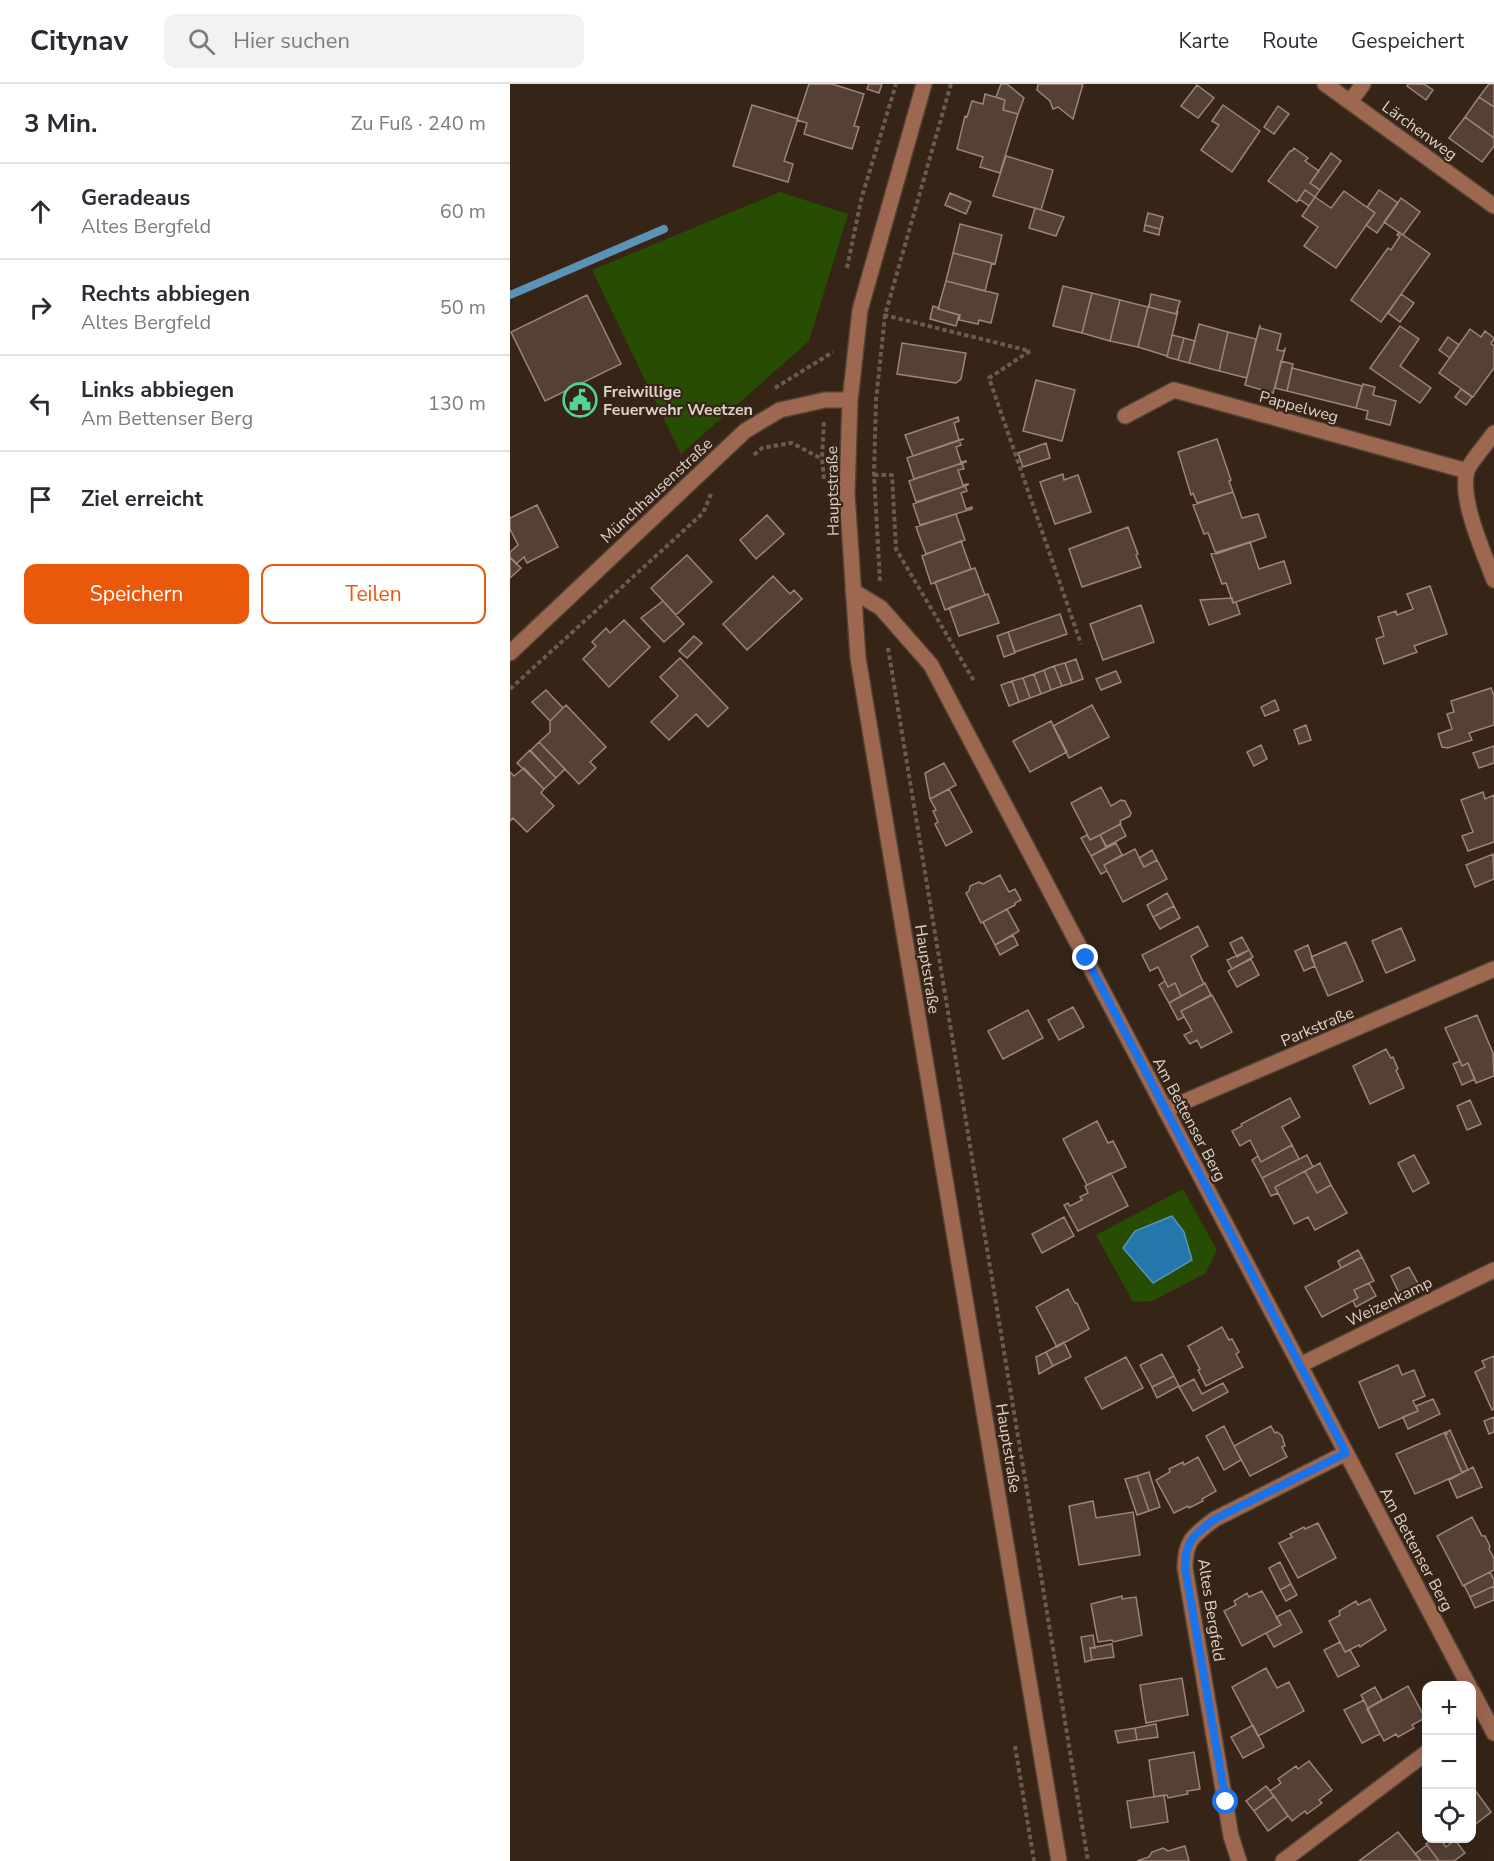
<!DOCTYPE html>
<html lang="de">
<head>
<meta charset="utf-8">
<style>
	:root { --surface:#fff; --page:#f2f2f3; --text:#2b2b33; --muted:#7c7c81; --line:#e1e1e2; --accent:#ea580c }
	body { margin:0; font-family:"Nunito Sans",sans-serif; background:var(--page); color:var(--text) }
	.controls { position:absolute; right:18px; bottom:18px; display:grid; overflow:hidden; border-radius:12px; box-shadow:0 6px 24px #0002 }
	.controls button { width:54px; height:54px; display:grid; place-items:center; padding:0; border:0; border-bottom:2px solid var(--line); background:var(--surface); color:var(--text); font:30px sans-serif }
	.stop { position:absolute; width:18px; height:18px; margin:-14px; border:4px solid #1a73e8; border-radius:50%; background:#fff }
	.stop.end { background:#1a73e8; border-color:#fff; box-shadow:0 2px 6px #0008 }
	.list { margin:0; padding:0; list-style:none }
	h2 { display:flex; justify-content:space-between; align-items:center; height:78px; margin:0; padding:0 24px; font-size:26px }
	h2 small { font-size:20px; font-weight:400; color:var(--muted) }
	.list li { display:grid; grid-template-columns:39px 1fr auto; gap:18px; align-items:center; box-sizing:border-box; height:96px; padding:0 24px; border-top:2px solid var(--line) }
	.list b { display:block; font-size:22px; white-space:nowrap }
	.list p { margin:0; font-size:20px; white-space:nowrap; color:var(--muted) }
	.list em { font-size:20px; font-style:normal; color:var(--muted) }
	.actions { display:flex; gap:12px; padding:18px 24px }
	.actions a { flex:1; padding:14px 0; border:2px solid var(--accent); border-radius:12px; text-align:center; font-size:21px; color:var(--accent) }
	.actions .main { background:var(--accent); color:#fff }
	.icon { flex:none; width:33px; height:33px; fill:none; stroke:currentColor; stroke-width:2; stroke-linecap:round; stroke-linejoin:round }
	.map { position:relative; flex:none; width:984px; height:1777px; overflow:hidden }
	header { display:flex; align-items:center; gap:36px; box-sizing:border-box; height:84px; padding:0 30px; background:var(--surface); border-bottom:2px solid var(--line) }
	header strong { font-size:28px }
	nav { display:flex; gap:33px; margin-inline-start:auto; font-size:21px }
	.search { width:420px; height:54px; background:var(--page); display:flex; align-items:center; gap:15px; box-sizing:border-box; padding:0 21px; border-radius:12px; color:var(--muted); font-size:22px }
	main { display:flex }
	aside { flex:1; background:var(--surface) }
	.map>svg:first-child { display:block }
	.green { fill:#274d02 }
	.water { fill:#2477ac; stroke:#5c92b5; stroke-width:1.5 }
	.lines { fill:none; stroke-linecap:round; stroke-linejoin:round }
	.stream { stroke:#5c92b5; stroke-width:8 }
	.building { fill:#554034; stroke:#9c8477; stroke-width:1.5 }
	.minor-casing { stroke:#514133; stroke-width:18 }
	.path { stroke:#6a5b4e; stroke-width:4; stroke-dasharray:4.5 3; stroke-linecap:butt }
	.minor { stroke:#9d6750; stroke-width:15 }
	.route { stroke:#1a73e8; stroke-width:8 }
	.labels { text-anchor:middle; stroke-width:4.5; stroke-linejoin:round; paint-order:stroke }
	.street-label { font-size:16px; fill:#ddd2c9; stroke:#362517 }
	.poi-label { font-size:16px; font-weight:bold; fill:#ddd2c9; stroke:#362517; text-anchor:start }
</style>
</head>
<body>
<header>
<strong>Citynav</strong>
<div class="search"><svg class="icon" aria-label="search" viewBox="0 0 24 24"><circle cx="10" cy="10" r="6"/><path d="M15 15l6 6"/></svg>Hier suchen</div>
<nav><a>Karte</a><a>Route</a><a>Gespeichert</a></nav>
</header>
<main>
<aside>
<h2>3 Min.<small>Zu Fuß · 240 m</small></h2>
<ul class="list">
<li><svg class="icon" aria-label="ahead" viewBox="0 0 24 24"><path d="M12 20V5M6 11l6-6 6 6"/></svg><div><b>Geradeaus</b><p>Altes Bergfeld</p></div><em>60 m</em></li>
<li><svg class="icon" aria-label="right" viewBox="0 0 24 24"><path d="M7 20v-9h11M14 6l5 5-5 5"/></svg><div><b>Rechts abbiegen</b><p>Altes Bergfeld</p></div><em>50 m</em></li>
<li><svg class="icon" aria-label="left" viewBox="0 0 24 24"><path d="M17 20v-9H6M10 6l-5 5 5 5"/></svg><div><b>Links abbiegen</b><p>Am Bettenser Berg</p></div><em>130 m</em></li>
<li><svg class="icon" aria-label="arrive" viewBox="0 0 24 24"><path d="M6 21V4h12l-3 4 3 4H6"/></svg><div><b>Ziel erreicht</b></div></li>
</ul>
<div class="actions"><a class="main">Speichern</a><a>Teilen</a></div>
</aside>
<div class="map">
<svg width="984" height="1777" viewBox="0 0 984 1777">
	<rect width="100%" height="100%" fill="#362517"/>
	<path class="green" d="M270 108 338 130 299 257 171 370 82 186Z
		M673 1105 707 1166 696 1189 642 1217 623 1218 586 1151Z"/>
	<path class="water" d="M662 1132 674 1148 682 1176 643 1199 613 1164 625 1147Z"/>
	<g class="lines">
		<path class="stream" d="M0 211 154 145"/>
	</g>
	<path class="building" d="M299 0H322L354 10 344 42 349 43 342 65 294 50 297 39 287 36Z
		M359 0H372L369 9 357 5Z
		M491 0H497L514 14 508 30 493 26 495 16 486 13Z
		M528 0H573L563 35 548 23 543 25 540 17 527 6Z
		M898 0H914L923 6 916 16 897 2Z
		M979 0H984V23L969 13Z
		M687 1 704 14 688 34 671 22Z
		M475 10 495 16 493 26 508 30 490 89 470 83 473 73 447 65 455 32 457 33 462 17 473 20Z
		M969 13 984 23V54L955 33Z
		M242 21 288 35 274 77 283 80 278 98 223 82Z
		M713 21 750 47 722 88 691 66 709 41 702 37Z
		M768 22 779 30 764 50 754 43Z
		M955 33 984 54V62L972 78 939 54Z
		M784 64 798 74 795 77 809 87 800 99 810 106 805 113 795 106 787 118 758 97 780 67H782Z
		M821 69 831 77 810 106 800 99Z
		M496 72 543 86 531 126 483 112Z
		M795 106 805 113 799 122 789 115Z
		M869 106 888 119 867 149 856 141 865 129 857 123Z
		M834 107 865 129 826 184 794 162 808 143 792 132 805 113 821 124Z
		M440 109 461 118 456 130 435 121Z
		M891 114 910 128 893 151 874 138Z
		M525 124 554 133 546 152 519 144Z
		M638 129 653 133 650 145 635 141Z
		M450 140 492 151 485 180 443 169Z
		M635 141 650 145 649 151 634 147Z
		M889 148 920 170 871 238 841 216 878 164 881 166 890 152 887 151Z
		M443 169 482 179 475 207 436 197Z
		M436 197 488 210 481 239 469 236 468 240 449 236 450 231 428 225Z
		M553 202 582 209 572 249 543 242Z
		M582 209 610 216 600 257 572 249Z
		M641 210 670 217 666 230 639 223Z
		M891 210 904 219 890 238 878 229Z
		M77 211 111 280 35 317 1 248Z
		M610 216 638 223 628 263 600 257Z
		M639 220V223L666 230 668 227 657 272 628 263Z
		M423 222 429 224 428 225 449 231 446 242 420 235Z
		M689 240 718 248 709 287 679 279Z
		M750 241V244L771 250 767 266 773 267 775 265 763 309 735 301Z
		M890 242 909 255 890 282 921 304 910 319 860 284Z
		M960 245 971 253 975 247 984 254 981 260 984 262V284L963 313 929 289Z
		M718 248 746 255 737 294 709 287Z
		M662 251 674 254 668 276 657 273Z
		M938 253 949 261 940 274 929 266Z
		M674 254 685 257 679 279 668 276Z
		M392 259 456 269 451 295 446 299 387 290Z
		M771 277 783 280 777 307 765 304Z
		M782 284 852 302 846 324 777 307Z
		M526 296 565 306 552 357 513 347Z
		M853 300 865 303 863 311 886 317 880 341 856 335 858 327 846 324Z
		M951 305 962 313 956 321 945 313Z
		M448 333 449 337 444 339 449 356 454 355 403 372 395 351Z
		M707 355 721 396 719 397 723 408 687 419 683 409 681 411 668 368Z
		M449 356 451 361 446 363 451 378 456 377V378L404 395 397 374Z
		M536 359 540 374 513 383 508 369Z
		M452 379 454 385 448 386 453 401 458 400V401L406 418 399 397Z
		M553 390 554 396 568 391 581 428 545 440 530 398Z
		M455 402 457 407 451 409 456 425 462 423V425L410 441 403 420Z
		M723 408 732 434 748 430 756 453 706 470 698 449 694 450 683 421Z
		M27 421 48 463 17 479 14 473 6 480 0 473V468L8 461 0 445V434Z
		M446 430 455 456 416 470 406 443Z
		M257 431 274 450 246 475 230 456Z
		M618 443 628 470 626 471 631 483 572 503 559 465Z
		M451 457 461 485 421 500 412 472Z
		M740 458 749 485 774 477 781 499 723 519 716 499 712 500 701 470Z
		M177 471 202 498 166 531 141 504Z
		M0 473 11 484 0 494Z
		M465 484 475 511 435 526 425 498Z
		M263 492 280 510 284 506 292 515 237 566 213 540Z
		M920 502 937 550 904 562 907 568 874 580 866 555 874 552 868 533 886 527 887 531 903 525 897 510Z
		M478 510 489 539 449 552 439 524Z
		M722 514 723 519 726 518 730 530 699 541 690 516Z
		M153 517 174 540 154 558 131 534Z
		M631 521 644 558 593 576 580 540Z
		M550 530 557 550 505 568 498 548Z
		M114 536 140 563 99 603 73 575 86 562 82 558 96 544 100 549Z
		M498 548 505 569 494 573 487 552Z
		M184 552 192 559 177 574 169 567Z
		M170 574 218 624 198 643 186 630 159 656 141 638 168 612 150 593Z
		M566 575 573 595 562 599 555 579Z
		M555 579 562 599 552 602 544 582Z
		M544 582 552 602 541 606 534 586Z
		M534 586 541 606 531 610 524 590Z
		M606 587 611 598 591 606 586 595Z
		M524 590 531 610 520 614 513 594Z
		M513 594 520 614 509 618 502 597Z
		M502 597 509 618 499 622 491 601Z
		M981 604 984 612V641L959 649 962 656 938 664 932 663 928 650 942 645 937 630 944 628 941 617Z
		M36 606 53 624 40 637 22 618Z
		M765 616 769 626 755 632 751 623Z
		M56 621 96 663 80 678 86 684 69 700 29 658 40 648V637Z
		M582 621 599 653 559 674 543 642Z
		M541 637 557 668 520 688 503 657Z
		M796 641 801 656 789 660 784 646Z
		M29 658 55 685 46 694 20 667Z
		M751 661 757 675 744 682 737 668Z
		M984 662V679L969 684 963 669Z
		M20 666 46 694 34 705 7 679Z
		M434 679 446 701 420 715 415 689Z
		M14 684 34 705 31 709 44 722 17 748 3 734 0 737V688L4 692Z
		M591 703 601 722 611 716 615 717 621 729 620 732 610 737 611 740 580 756 561 719Z
		M439 705 462 748 436 762 425 740 428 738 423 727 426 726 420 715Z
		M973 708 975 715 984 711V758L958 767 952 752 963 748 951 716Z
		M610 740 616 752 596 763 590 751Z
		M577 751 580 756 590 751 597 763 581 772 571 754Z
		M606 759 612 771 594 781 597 787 591 790 581 772Z
		M625 765 634 783 647 776 657 795 613 818 594 781Z
		M642 766 647 776 634 783 629 774Z
		M983 770 984 795 965 803 956 781Z
		M490 791 499 808 505 805 511 816 505 819V821L471 839 456 809 459 807 460 802 469 798 473 800Z
		M657 809 664 822 643 833 637 821Z
		M664 822 670 834 650 845 643 833Z
		M497 825 509 847 485 861 473 838Z
		M688 842 698 862 681 872 694 900 671 912 665 899 658 903 648 883 640 887 632 871Z
		M891 844 905 876 876 889 862 857Z
		M503 851 508 861 490 871 485 861Z
		M732 853 739 866 727 873 720 859Z
		M836 858 853 897 818 912 801 873Z
		M798 861 805 882 794 887 785 867Z
		M739 866 743 873 722 885 717 876Z
		M741 875 749 891 727 903 718 887Z
		M655 897 658 903 665 899 671 912 659 919 649 901Z
		M695 899 701 911 671 927 674 933 668 936 659 919Z
		M702 911 722 948 691 964 687 956 680 960 674 951 682 947 671 927Z
		M563 923 574 943 549 956 538 936Z
		M518 926 533 954 493 975 478 947Z
		M967 931 983 969 984 992 966 999 958 979 952 982 935 944Z
		M876 965 881 974 883 973 888 985 886 986 894 1004 860 1020 843 982Z
		M950 977 952 982 958 979 965 995 952 1001 943 980Z
		M780 1014 790 1033 772 1043 782 1061 751 1078 740 1056 730 1062 722 1047 732 1042 731 1040Z
		M960 1016 971 1040 957 1046 947 1022Z
		M587 1037 598 1059 603 1057 616 1083 577 1101 553 1055Z
		M782 1061 789 1075 752 1094 742 1076 748 1072 751 1078Z
		M797 1071 803 1083 765 1103 768 1109 761 1112 752 1094Z
		M904 1071 919 1099 903 1108 888 1079Z
		M810 1079 821 1101 807 1109 795 1087Z
		M795 1087 807 1109 821 1101 837 1129 805 1146 798 1133 784 1140 765 1103Z
		M601 1089 618 1122 568 1147 554 1121 558 1119 560 1122 572 1116 570 1113 578 1109 575 1102Z
		M554 1133 564 1152 532 1169 522 1150Z
		M848 1166 852 1173 831 1184 828 1177Z
		M852 1173 864 1197 844 1206 848 1214 812 1233 795 1203Z
		M899 1183 911 1205 892 1215 881 1192Z
		M859 1199 866 1212 846 1223 843 1217 848 1214 844 1206Z
		M558 1205 565 1219H567L579 1245 547 1263 526 1223Z
		M712 1243 719 1256 722 1255 729 1268 726 1270 733 1283 696 1302 688 1286 690 1285 678 1262Z
		M554 1258 561 1273 543 1282 536 1268Z
		M536 1268 543 1282 529 1290 526 1273Z
		M652 1270 664 1292 642 1303 630 1281Z
		M984 1272V1325L982 1326 965 1288 975 1283 972 1277Z
		M616 1273 633 1304 592 1325 575 1294Z
		M888 1281 892 1291 904 1286 915 1312 903 1317 908 1327 869 1344 849 1298Z
		M664 1292 669 1302 647 1314 642 1303Z
		M684 1295 692 1310 713 1299 718 1308 683 1327 669 1303Z
		M923 1315 930 1330 898 1345 893 1333 908 1327 906 1322Z
		M984 1333V1348L979 1350 974 1337Z
		M714 1342 731 1376 714 1386 696 1352Z
		M761 1342 765 1349 767 1348 772 1352 775 1362 772 1363 777 1373 740 1392 724 1362Z
		M940 1346 958 1386 952 1388 935 1350Z
		M936 1348 937 1350H935L952 1389 905 1410 886 1370Z
		M688 1373 706 1407 692 1415 693 1417 679 1424 678 1422 664 1429 646 1396 660 1388 659 1385 673 1378 674 1381Z
		M963 1383 972 1403 947 1414 939 1396Z
		M639 1388 650 1423 639 1427 627 1392Z
		M627 1392 639 1427 627 1431 615 1395Z
		M583 1417 586 1434 623 1428 630 1471 569 1481 559 1422Z
		M962 1433 972 1452H975L980 1462 979 1465 984 1475V1486L953 1502 927 1452Z
		M808 1439 826 1474 788 1494 769 1459 782 1453 780 1450 794 1443 795 1445Z
		M770 1478 781 1500 770 1506 759 1484Z
		M980 1488 984 1496V1502L960 1513 954 1501Z
		M781 1500 787 1511 776 1517 770 1506Z
		M984 1502V1516L965 1524 960 1513Z
		M752 1507 771 1541 732 1562 714 1527 726 1521 724 1517 737 1509 739 1513Z
		M612 1512V1515L626 1513 632 1551 603 1558 602 1556 588 1558 581 1520Z
		M860 1515 876 1546 850 1563 849 1561 835 1568 819 1537 830 1531 829 1527 846 1517 848 1521Z
		M780 1526 792 1548 764 1563 756 1549 771 1541 766 1533Z
		M583 1551 585 1564H580L582 1576 575 1578 571 1553Z
		M830 1558 835 1568 840 1566 849 1582 828 1593 814 1566Z
		M602 1560 604 1573 582 1576 580 1564Z
		M756 1584 767 1604 779 1598 794 1627 748 1652 722 1603Z
		M672 1594 678 1631 636 1639 630 1601Z
		M898 1602 915 1634 902 1641 904 1644 888 1653 886 1650 874 1657 857 1625Z
		M865 1603 872 1616 858 1624 851 1611Z
		M854 1616 870 1650 852 1659 834 1626Z
		M646 1640 648 1653 627 1656 625 1644Z
		M743 1641 754 1663 733 1674 721 1653Z
		M625 1644 627 1656 608 1659 605 1647Z
		M684 1668 690 1705 677 1707 678 1710 658 1714 657 1711 644 1713 639 1676Z
		M799 1677 822 1706 809 1716 812 1719 797 1730 795 1727 782 1737 760 1707 771 1699 768 1695 786 1682 788 1685Z
		M756 1702 764 1712 744 1727 736 1717Z
		M962 1702 981 1728 962 1743Z
		M654 1711 658 1738 621 1744 617 1717Z
		M764 1712 778 1732 758 1747 744 1727Z
		M888 1748 911 1777H849Z
		M924 1754H930L936 1763 945 1756 955 1769 944 1777H929L916 1760Z
		M917 1761 929 1777H911L905 1770Z
		M675 1762 679 1777H627L639 1773 642 1768 653 1764 658 1767Z"/>
	<g class="lines">
		<g class="minor-casing">
			<path id="minor" d="M414 0 350 226 343 290 340 316 337 410 348 574 549 1777
				M815 0 984 122
				M840 18 853 0
				M615 332 664 306 957 387
				M984 349C978 358 960 378 957 387 949 415 974 469 984 496
				M343 507 371 524 421 581 959 1602
				M0 569 235 347 270 326 315 316H340
				M655 1026 984 885
				M790 1281 984 1186
				M962 1607 984 1649
				M729 1777 721 1752 675 1484C675 1456 684 1451 705 1435L836 1369
				M773 1777 916 1669"/>
		</g>
		<path class="path" d="M337 184 351 116 386 0
			M374 231 520 267
			M520 267 479 294 571 560
			M265 304 323 268
			M244 371 252 364 282 359 312 375
			M364 391H382L386 465 464 597
			M314 395 312 375 314 336
			M370 497 364 391 366 316 375 231 441 0
			M378 564 578 1777
			M0 605 193 429 201 410
			M505 1662 524 1777"/>
		<use href="#minor" class="minor"/>
	</g>
	<g class="lines">
		<path class="route" d="M576 874 836 1369 705 1435C684 1451 675 1456 675 1484L716 1718"/>
	</g>
	<defs>
		<g id="civic-ring" transform="scale(1.725)"><circle r="9.5" fill="#362517" stroke="#54d396" stroke-width="1.5"/><path d="M-.6-6.5H3V-4.5H.6V-3L4-1V1h2V6H-6V1h2V-1L-.6-3ZM-1.2 2.5V6h2.4V2.5Z" fill="#54d396"/></g>
	</defs>
	<g fill-rule="evenodd">
		<use href="#civic-ring" x="70" y="316"/>
	</g>
	<g class="labels">
		<g class="street-label">
			<text transform="translate(910 46) rotate(36)" y="6">Lärchenweg</text>
			<text transform="translate(789 322) rotate(15)" y="6">Pappelweg</text>
			<text transform="translate(146 406) rotate(-43)" y="6">Münchhausenstraße</text>
			<text transform="translate(322 407) rotate(-91)" y="6">Hauptstraße</text>
			<text transform="translate(418 885) rotate(81)" y="6">Hauptstraße</text>
			<text transform="translate(807 942) rotate(-23)" y="6">Parkstraße</text>
			<text transform="translate(680 1035) rotate(62)" y="6">Am Bettenser Berg</text>
			<text transform="translate(879 1217) rotate(-26)" y="6">Weizenkamp</text>
			<text transform="translate(499 1364) rotate(81)" y="6">Hauptstraße</text>
			<text transform="translate(907 1465) rotate(62)" y="6">Am Bettenser Berg</text>
			<text transform="translate(702 1526) rotate(81)" y="6">Altes Bergfeld</text>
		</g>
		<g class="poi-label">
			<text x="93" y="313">Freiwillige<tspan x="93" dy="18">Feuerwehr Weetzen</tspan></text>
		</g>
	</g>
</svg>
<div class="controls">
<button>+</button>
<button>−</button>
<button><svg class="icon" aria-label="locate" viewBox="0 0 24 24"><circle cx="12" cy="12" r="6"/><path d="M12 2v4M12 18v4M2 12h4M18 12h4"/></svg></button>
</div>
<div class="stop" style="left:716px;top:1718px"></div>
<div class="stop end" style="left:576px;top:874px"></div>
</div>
</main>
</body>
</html>
